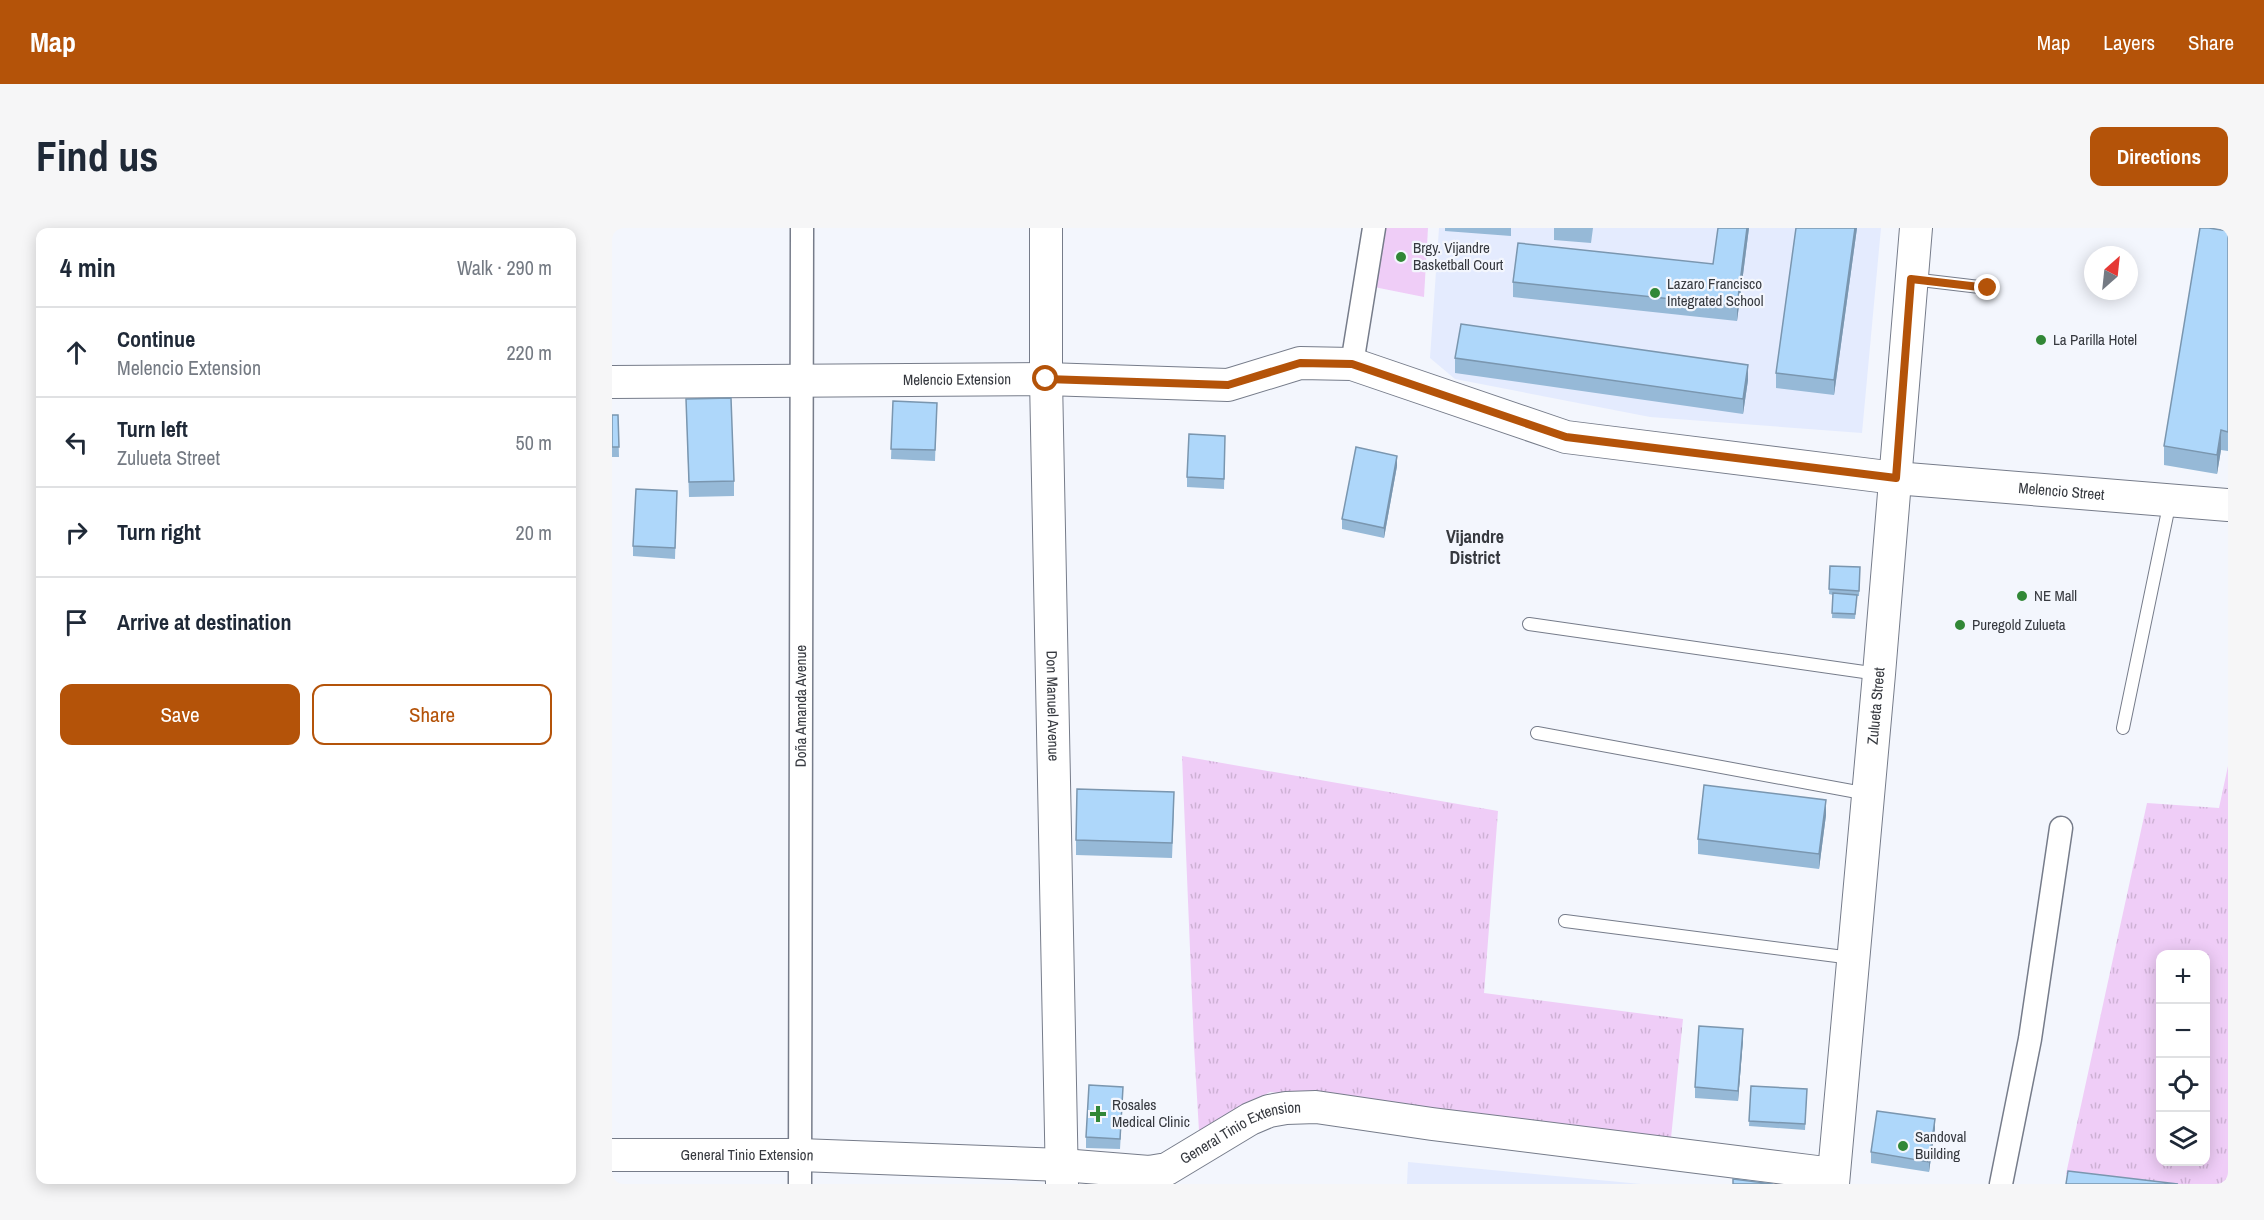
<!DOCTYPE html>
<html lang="en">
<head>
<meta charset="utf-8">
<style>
	:root { --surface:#fff; --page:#f6f6f7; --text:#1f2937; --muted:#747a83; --line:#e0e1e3; --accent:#b45309 }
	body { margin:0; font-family:"Archivo Narrow",sans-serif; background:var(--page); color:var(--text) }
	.controls { position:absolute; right:18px; bottom:18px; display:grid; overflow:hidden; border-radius:12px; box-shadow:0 3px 15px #0003 }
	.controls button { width:54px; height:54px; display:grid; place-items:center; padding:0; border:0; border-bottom:2px solid var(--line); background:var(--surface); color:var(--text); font:30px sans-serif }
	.compass { position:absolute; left:1472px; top:18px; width:54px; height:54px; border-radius:50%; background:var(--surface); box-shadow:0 3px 15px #0003; rotate:27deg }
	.stop { position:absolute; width:18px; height:18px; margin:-14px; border:4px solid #b45309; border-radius:50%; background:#fff }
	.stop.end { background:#b45309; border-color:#fff; box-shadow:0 2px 6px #0008 }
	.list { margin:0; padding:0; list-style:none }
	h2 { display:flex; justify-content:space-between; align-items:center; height:78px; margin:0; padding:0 24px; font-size:26px }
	h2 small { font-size:20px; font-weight:400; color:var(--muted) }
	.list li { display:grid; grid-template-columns:39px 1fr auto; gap:18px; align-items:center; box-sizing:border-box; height:90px; padding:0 24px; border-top:2px solid var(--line) }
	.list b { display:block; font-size:22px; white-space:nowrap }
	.list p { margin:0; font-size:20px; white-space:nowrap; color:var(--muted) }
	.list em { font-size:20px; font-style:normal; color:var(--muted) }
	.actions { display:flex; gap:12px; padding:18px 24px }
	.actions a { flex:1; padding:14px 0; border:2px solid var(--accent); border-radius:12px; text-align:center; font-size:21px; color:var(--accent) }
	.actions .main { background:var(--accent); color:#fff }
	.icon { flex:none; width:33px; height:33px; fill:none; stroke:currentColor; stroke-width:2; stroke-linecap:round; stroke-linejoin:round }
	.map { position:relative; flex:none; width:1616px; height:956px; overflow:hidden; border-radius:12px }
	header { display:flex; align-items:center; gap:36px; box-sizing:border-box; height:84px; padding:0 30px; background:var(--accent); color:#fff }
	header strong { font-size:28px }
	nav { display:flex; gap:33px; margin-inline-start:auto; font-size:21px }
	.intro { display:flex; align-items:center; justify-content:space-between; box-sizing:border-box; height:144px; padding:0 36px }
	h1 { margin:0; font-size:42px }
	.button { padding:15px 27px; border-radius:12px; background:var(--accent); color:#fff; font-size:21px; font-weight:700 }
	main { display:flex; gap:36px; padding:0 36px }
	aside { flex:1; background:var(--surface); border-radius:12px; box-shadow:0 3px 15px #0003 }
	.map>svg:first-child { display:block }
	.built { fill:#e4ebfe }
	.grass { fill:url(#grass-tufts); fill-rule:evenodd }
	.park { fill:#efcdf7 }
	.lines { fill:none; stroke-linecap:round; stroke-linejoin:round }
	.lane-casing { stroke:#767c8a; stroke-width:14 }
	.street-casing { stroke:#767c8a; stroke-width:25 }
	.secondary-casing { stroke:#767c8a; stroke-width:34 }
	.lane { stroke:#fff; stroke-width:12 }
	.street { stroke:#fff; stroke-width:22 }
	.secondary { stroke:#fff; stroke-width:32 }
	.wall { fill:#96b9d7 }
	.shaded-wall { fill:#7a96af }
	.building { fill:#aed7fa; stroke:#7a96af; stroke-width:1.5 }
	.route { stroke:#b45309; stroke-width:8 }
	.poi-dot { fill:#318736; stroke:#f3f6fd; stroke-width:2 }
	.labels { text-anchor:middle; stroke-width:4.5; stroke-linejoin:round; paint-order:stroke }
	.poi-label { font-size:15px; fill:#36393f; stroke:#f3f6fd; text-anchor:start }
	.street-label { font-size:15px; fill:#36393f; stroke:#f3f6fd }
	.quarter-label { font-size:18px; font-weight:bold; fill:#36393f; stroke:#f3f6fd }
</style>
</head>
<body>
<header>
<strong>Map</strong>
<nav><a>Map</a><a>Layers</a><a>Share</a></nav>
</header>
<div class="intro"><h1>Find us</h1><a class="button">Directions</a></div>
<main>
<aside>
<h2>4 min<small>Walk · 290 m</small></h2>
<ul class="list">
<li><svg class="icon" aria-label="ahead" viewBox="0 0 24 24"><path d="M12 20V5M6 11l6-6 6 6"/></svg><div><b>Continue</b><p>Melencio Extension</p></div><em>220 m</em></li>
<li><svg class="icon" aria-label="left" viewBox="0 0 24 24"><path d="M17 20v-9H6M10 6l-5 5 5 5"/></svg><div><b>Turn left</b><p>Zulueta Street</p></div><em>50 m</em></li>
<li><svg class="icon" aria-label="right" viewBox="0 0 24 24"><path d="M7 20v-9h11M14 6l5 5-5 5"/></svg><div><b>Turn right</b></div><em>20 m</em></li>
<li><svg class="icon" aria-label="arrive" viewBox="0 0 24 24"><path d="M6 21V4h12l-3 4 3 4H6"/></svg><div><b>Arrive at destination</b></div></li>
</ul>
<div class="actions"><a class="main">Save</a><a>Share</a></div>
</aside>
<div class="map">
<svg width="1616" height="956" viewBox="0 0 1616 956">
	<defs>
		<pattern id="grass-tufts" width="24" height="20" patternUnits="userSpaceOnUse" patternTransform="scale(1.5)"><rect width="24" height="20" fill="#efcdf7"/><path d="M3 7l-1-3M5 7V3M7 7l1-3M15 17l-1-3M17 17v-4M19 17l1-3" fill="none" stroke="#ceb1d5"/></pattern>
	</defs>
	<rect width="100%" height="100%" fill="#f3f6fd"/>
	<path class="built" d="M827 0H1269L1250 205 1038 189 843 151 818 130Z
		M796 934 1029 956H795Z"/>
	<path class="grass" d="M570 528 886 583 872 765 1071 791 1059 910 658 864 587 903 582 818Z
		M1616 538V956H1517L1454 946 1535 575 1607 580ZM1548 726H1594V934H1548Z"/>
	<path class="park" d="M770 0H816L812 69 757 58Z"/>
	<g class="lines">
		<g class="lane-casing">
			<path id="lane" d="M1300 51 1376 60
				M917 396 1266 446
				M1511 500 1558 273
				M925 505 1256 566
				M953 693 1240 730"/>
		</g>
		<g class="street-casing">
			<g id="street">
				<path d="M740 136 762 0"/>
				<path id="s1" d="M188 956 190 0"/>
				<path d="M1389 956 1418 811 1449 600"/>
			</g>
		</g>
		<g class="secondary-casing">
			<g id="secondary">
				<path id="s2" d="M434 0V151L450 956"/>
				<path id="s3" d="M0 154 434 151 616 157 688 135 740 136 954 209 1283 250 1616 277"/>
				<path id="s4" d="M0 927H188L450 937 537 944 555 941 638 891 657 883 674 880 704 879 820 896 1221 946"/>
				<path id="s5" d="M1221 956 1267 446 1304 0"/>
			</g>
		</g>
		<use href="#lane" class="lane"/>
		<use href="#street" class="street"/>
		<use href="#secondary" class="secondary"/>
	</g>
	<path class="wall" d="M833 0H899V8L833 3Z
		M942 0H981L979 15 942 12Z
		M1137 0 1125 93 901 69V54L1101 36Z
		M1184 0H1245L1222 167 1164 160V145Z
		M1616 3V223L1609 222 1605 246 1552 237V218Z
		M843 130 1136 152 1131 186 843 145Z
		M74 171 122 253V268L77 269Z
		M281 173 325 175 323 233 279 231Z
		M0 187H6L7 229H0Z
		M613 218 612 261 575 259V249Z
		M785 238 772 310 730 301V291Z
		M65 263 63 331 21 328V318Z
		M1218 338 1248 339 1247 368H1245L1243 391 1220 390 1221 367 1217 366Z
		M562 579 560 630 464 627V612Z
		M1214 587 1207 641 1086 626V611Z
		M1131 812 1126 873 1083 870V859Z
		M1139 858 1195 861 1193 902 1137 898Z
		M511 869 508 921 474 920V909Z
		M1323 901 1317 944 1259 935V924Z"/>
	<path class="shaded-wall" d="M1135 0H1137L1125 93V78Z
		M1243 0H1245L1222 167V152Z
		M1136 137V152L1131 186V171Z
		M1609 202V222L1605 246V227Z
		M785 228V238L772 310V300Z
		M1214 572V587L1207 641V626Z
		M1131 801V812L1126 873V863Z
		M1323 891V901L1317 944V934Z"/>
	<path class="building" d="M1106 0H1135L1125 78 901 54 906 15 1101 36Z
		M1184 0H1243L1222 152 1164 145Z
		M1588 0H1597L1616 3V204L1609 202 1605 227 1552 218Z
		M849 96 1136 137 1131 171 843 130Z
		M119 170 122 253 77 254 74 171Z
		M281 173 325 175 323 222 279 221Z
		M0 187H6L7 219H0Z
		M577 206 613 208 612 251 575 249Z
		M744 219 785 228 772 300 730 291Z
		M24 261 65 263 63 320 21 318Z
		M1218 338 1248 339 1247 363 1217 361Z
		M1221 365 1245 367 1243 386 1220 385Z
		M1092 557 1214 572 1207 626 1086 611Z
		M465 561 562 564 560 615 464 612Z
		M1087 798 1131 801 1126 863 1083 859Z
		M477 857 511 859 508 911 474 909Z
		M1139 858 1195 861 1193 896 1137 893Z
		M1265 883 1323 891 1317 934 1259 924Z
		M1456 943 1566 956H1454Z
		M1121 951 1161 956H1121Z"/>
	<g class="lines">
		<path class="route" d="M434 151 616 157 688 135 740 136 954 209 1284 250 1299 51 1376 60"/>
	</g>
	<g class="poi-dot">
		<circle cx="789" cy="29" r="6"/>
		<circle cx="1043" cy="65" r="6"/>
		<circle cx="1429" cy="112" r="6"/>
		<circle cx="1410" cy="368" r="6"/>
		<circle cx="1348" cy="397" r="6"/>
		<path d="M483 877h6v6h6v6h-6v6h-6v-6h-6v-6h6z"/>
		<circle cx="1291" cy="918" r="6"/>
	</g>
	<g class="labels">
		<g class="poi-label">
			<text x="801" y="25">Brgy. Vijandre<tspan x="801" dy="17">Basketball Court</tspan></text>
			<text x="1055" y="61">Lazaro Francisco<tspan x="1055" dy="17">Integrated School</tspan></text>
			<text x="1441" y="117">La Parilla Hotel</text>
			<text x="1422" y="373">NE Mall</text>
			<text x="1360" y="402">Puregold Zulueta</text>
			<text x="500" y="882">Rosales<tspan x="500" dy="17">Medical Clinic</tspan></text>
			<text x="1303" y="914">Sandoval<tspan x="1303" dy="17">Building</tspan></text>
		</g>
		<g class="street-label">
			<text dy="5" stroke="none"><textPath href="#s3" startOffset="345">Melencio Extension</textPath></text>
			<text dy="5" stroke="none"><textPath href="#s3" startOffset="1468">Melencio Street</textPath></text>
			<text dy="5" stroke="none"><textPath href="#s1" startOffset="478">Doña Amanda Avenue</textPath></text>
			<text dy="5" stroke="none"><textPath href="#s2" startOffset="478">Don Manuel Avenue</textPath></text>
			<text dy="5" stroke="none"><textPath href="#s5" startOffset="480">Zulueta Street</textPath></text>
			<text dy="5" stroke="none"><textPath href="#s4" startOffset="639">General Tinio Extension</textPath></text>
			<text dy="5" stroke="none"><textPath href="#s4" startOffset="135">General Tinio Extension</textPath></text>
		</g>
		<g class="quarter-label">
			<text x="863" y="315">Vijandre<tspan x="863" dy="21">District</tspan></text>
		</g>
	</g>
</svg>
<div class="controls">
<button>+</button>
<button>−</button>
<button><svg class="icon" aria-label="locate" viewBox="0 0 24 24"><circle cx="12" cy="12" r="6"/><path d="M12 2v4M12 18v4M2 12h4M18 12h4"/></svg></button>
<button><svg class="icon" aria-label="layers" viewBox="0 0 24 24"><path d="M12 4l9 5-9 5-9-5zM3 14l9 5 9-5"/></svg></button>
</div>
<svg class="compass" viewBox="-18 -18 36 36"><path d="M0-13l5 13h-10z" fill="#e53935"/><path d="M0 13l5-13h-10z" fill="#747a83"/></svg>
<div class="stop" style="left:434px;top:151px"></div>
<div class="stop end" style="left:1376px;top:60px"></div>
</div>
</main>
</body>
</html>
